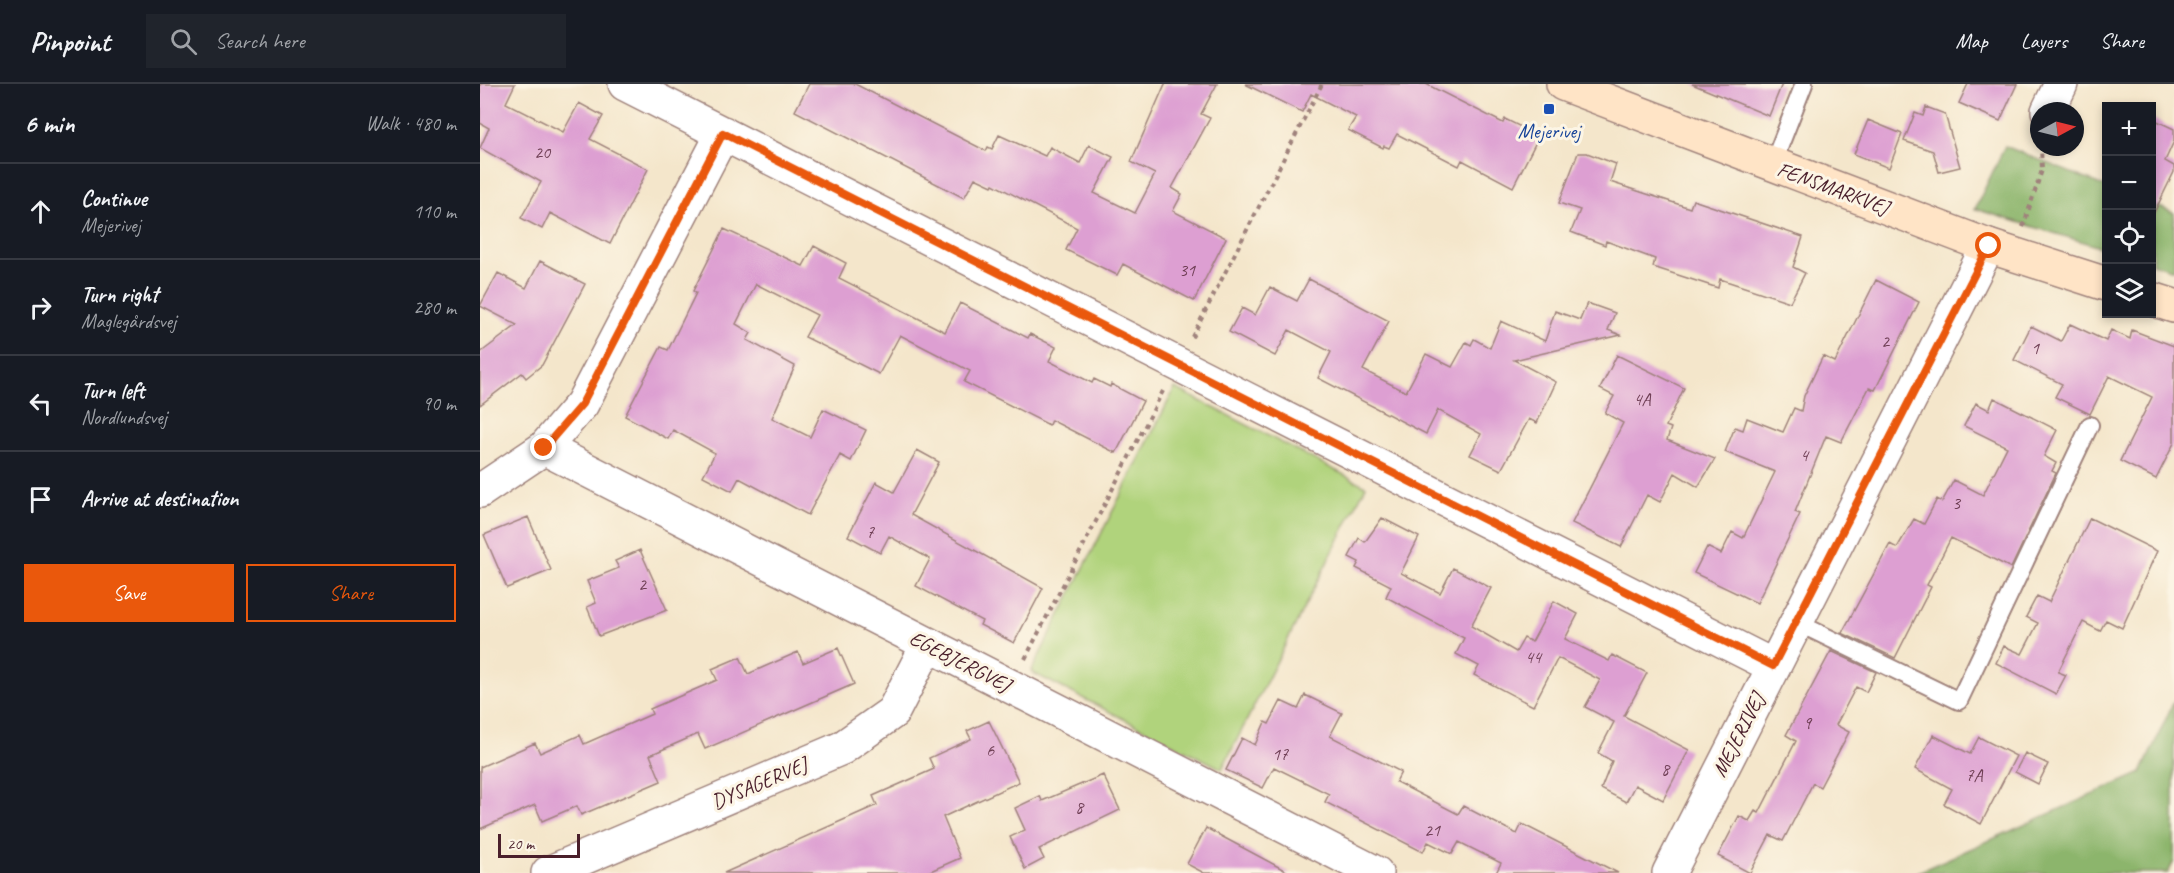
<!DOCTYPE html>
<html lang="en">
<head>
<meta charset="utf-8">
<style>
	:root { --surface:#171b24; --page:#20242c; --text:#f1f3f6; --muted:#9ea1a6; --line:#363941; --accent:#ea580c }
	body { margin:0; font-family:Caveat,sans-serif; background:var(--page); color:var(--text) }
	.controls { position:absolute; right:18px; top:18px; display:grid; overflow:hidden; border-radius:0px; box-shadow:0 3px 9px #0003 }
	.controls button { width:54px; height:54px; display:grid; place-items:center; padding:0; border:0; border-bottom:2px solid var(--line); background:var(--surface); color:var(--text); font:30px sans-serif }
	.compass { position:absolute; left:1550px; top:18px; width:54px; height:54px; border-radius:50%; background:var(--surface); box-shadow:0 3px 9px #0003; rotate:83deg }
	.scale { position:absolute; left:18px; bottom:15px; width:82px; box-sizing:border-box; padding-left:6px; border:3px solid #4a1f2b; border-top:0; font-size:16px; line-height:21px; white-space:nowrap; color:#4a1f2b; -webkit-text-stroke:4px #fcf5e5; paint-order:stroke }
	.stop { position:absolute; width:18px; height:18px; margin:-14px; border:4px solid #ea580c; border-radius:50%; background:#fff }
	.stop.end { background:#ea580c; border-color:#fff; box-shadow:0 2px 6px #0008 }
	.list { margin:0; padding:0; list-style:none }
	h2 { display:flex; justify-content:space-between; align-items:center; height:78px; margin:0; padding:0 24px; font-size:26px }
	h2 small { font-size:20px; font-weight:400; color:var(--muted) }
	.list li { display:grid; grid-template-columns:39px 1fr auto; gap:18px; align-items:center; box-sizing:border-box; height:96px; padding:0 24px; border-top:2px solid var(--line) }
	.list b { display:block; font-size:22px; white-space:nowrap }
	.list p { margin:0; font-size:20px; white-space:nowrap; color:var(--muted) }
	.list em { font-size:20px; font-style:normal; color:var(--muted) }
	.actions { display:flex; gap:12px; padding:18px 24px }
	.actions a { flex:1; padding:14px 0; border:2px solid var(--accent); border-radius:0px; text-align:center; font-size:21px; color:var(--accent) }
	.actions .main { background:var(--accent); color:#fff }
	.icon { flex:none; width:33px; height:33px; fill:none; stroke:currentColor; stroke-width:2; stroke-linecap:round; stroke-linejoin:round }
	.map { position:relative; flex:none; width:1694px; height:789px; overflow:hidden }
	header { display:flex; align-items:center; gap:36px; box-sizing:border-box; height:84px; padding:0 30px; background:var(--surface); border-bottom:2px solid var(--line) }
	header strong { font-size:28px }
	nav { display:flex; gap:33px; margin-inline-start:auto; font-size:21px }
	.search { width:420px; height:54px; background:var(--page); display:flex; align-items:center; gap:15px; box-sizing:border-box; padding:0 21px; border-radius:0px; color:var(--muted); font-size:22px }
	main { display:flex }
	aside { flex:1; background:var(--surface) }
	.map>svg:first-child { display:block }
	.green { fill:#b0d37c; stroke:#7d7954; stroke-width:1.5 }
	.forest { fill:#8cb56c; stroke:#6b6a4c; stroke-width:1.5 }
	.building { fill:#dd9fd2 }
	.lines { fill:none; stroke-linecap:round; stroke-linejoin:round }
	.lane-casing { stroke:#9f827b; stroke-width:20 }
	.street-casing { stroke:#9f827b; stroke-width:36 }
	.secondary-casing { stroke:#9f827b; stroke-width:36 }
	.path { stroke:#9f827b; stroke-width:4; stroke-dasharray:4.5 4.5; stroke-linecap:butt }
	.lane { stroke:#fff; stroke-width:16 }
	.street { stroke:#fff; stroke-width:33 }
	.secondary { stroke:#ffe4c6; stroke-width:33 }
	.route { stroke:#ea580c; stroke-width:8 }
	.transit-dot { fill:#1a4fb4; stroke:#fcf5e5; stroke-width:2 }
	.labels { text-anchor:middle; stroke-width:6; stroke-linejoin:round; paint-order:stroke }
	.number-label { font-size:18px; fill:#6f3f55 }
	.transit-label { font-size:21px; fill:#164399; stroke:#fcf5e5 }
	.street-label { font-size:21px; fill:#4a1f2b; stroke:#fcf5e5 }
</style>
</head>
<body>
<header>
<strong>Pinpoint</strong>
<div class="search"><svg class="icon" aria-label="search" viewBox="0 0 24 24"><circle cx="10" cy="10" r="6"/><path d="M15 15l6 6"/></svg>Search here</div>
<nav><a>Map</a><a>Layers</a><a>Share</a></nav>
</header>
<main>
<aside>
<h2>6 min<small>Walk · 480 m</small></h2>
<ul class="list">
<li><svg class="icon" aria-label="ahead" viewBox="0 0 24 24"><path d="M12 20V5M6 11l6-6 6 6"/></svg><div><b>Continue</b><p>Mejerivej</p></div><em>110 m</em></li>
<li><svg class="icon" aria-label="right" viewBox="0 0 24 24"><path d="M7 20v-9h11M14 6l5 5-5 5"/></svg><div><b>Turn right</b><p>Maglegårdsvej</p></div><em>280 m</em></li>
<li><svg class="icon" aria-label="left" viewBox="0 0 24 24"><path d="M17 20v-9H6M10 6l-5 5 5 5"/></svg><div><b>Turn left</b><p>Nordlundsvej</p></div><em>90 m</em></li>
<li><svg class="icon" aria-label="arrive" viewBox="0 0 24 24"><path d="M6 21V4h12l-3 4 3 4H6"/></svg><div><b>Arrive at destination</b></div></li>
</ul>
<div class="actions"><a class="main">Save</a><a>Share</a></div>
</aside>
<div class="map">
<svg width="1694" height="789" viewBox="0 0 1694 789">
	<rect width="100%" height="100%" fill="#fcf5e5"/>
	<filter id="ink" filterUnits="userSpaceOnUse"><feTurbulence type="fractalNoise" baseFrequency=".0167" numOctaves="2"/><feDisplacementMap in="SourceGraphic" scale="12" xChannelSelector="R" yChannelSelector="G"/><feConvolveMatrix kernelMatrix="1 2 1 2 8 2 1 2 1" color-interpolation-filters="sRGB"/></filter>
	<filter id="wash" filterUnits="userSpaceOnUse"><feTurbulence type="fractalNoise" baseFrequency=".008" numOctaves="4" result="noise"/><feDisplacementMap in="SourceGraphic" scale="24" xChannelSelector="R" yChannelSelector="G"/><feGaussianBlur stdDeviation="1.35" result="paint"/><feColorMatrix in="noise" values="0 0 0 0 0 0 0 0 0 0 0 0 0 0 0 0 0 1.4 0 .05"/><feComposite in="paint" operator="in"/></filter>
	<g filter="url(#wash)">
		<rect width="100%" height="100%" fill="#f4e6cb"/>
		<path class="green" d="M695 304 886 402 742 685 551 588Z"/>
		<path class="forest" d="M1525 62 1626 103V165L1495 125Z
			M1672 120 1694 129V186L1672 179Z
			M1694 617V777L1688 789H1436L1661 689Z"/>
		<g id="blocks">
			<path class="building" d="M0 0H35L26 19 83 48 99 19 123 32 110 55 168 85 130 160 70 129 62 145 41 134 61 98 0 64 9 44 0 39Z
				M329 0H375L506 67 508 63 512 65 519 51 565 72 570 63 600 79 609 61 633 73 614 109 655 129 675 90 651 78 685 0H737L721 30 730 34 692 104 702 110 693 127 746 154 714 217 643 180 637 191 586 166 597 144 513 100 512 102 495 94 484 114 315 27Z
				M765 0H946L1023 39 1025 35 1059 52 1033 103 982 76 979 82 917 50 909 64 904 62 903 64 868 46 876 33 831 10 822 28Z
				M1212 0H1302L1289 32Z
				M1488 0H1537L1520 37 1479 19Z
				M1446 23 1465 30 1480 83 1459 88 1453 67 1424 57 1435 29 1443 32Z
				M1671 34 1694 45V57L1685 77 1694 82V88L1671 135Z
				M1388 36 1422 50 1409 84 1374 70Z
				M1098 69H1107L1136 80 1130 98 1210 124 1213 116 1323 153 1313 183 1325 189 1310 218 1240 195 1238 204 1173 183 1175 175 1126 157 1125 161 1091 148 1100 126 1079 119Z
				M244 145 323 182 334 162 366 179 359 194 465 248 480 219 548 254 550 250 576 263 569 277 612 299 614 295 630 303 631 300 663 317 636 369 571 336 569 341 484 298 490 287 420 251 399 290 325 253 337 231 276 200 256 240 271 249 267 256 315 282 292 334 330 353 343 325 386 346 371 377 360 371 328 431 259 394 252 407 223 392 235 369 193 346 188 355 145 332 181 263 188 266 216 209 213 207Z
				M60 177 105 200 62 281 46 294 42 289 0 321V269L37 241 0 222 18 189 46 204Z
				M829 195 909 237 883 286 926 308 946 270 972 283 986 258 991 261 994 255 1010 264 1021 237 1065 257 1075 227 1100 236 1107 219 1135 229 1128 246 1141 251 1034 276 1076 298 1057 339 1049 335 1021 386 990 371 1001 350 958 326 946 350 838 294 851 268 809 246 795 272 749 248 762 224 775 231 790 203 817 217Z
				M1396 196 1439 218 1395 306 1389 304 1361 358 1346 352 1315 428 1320 430 1277 519 1214 489 1227 463 1241 470 1252 448 1263 454 1295 388 1245 368 1255 343 1263 346 1267 334 1303 348 1314 324 1321 327 1324 312 1343 272 1355 278Z
				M1590 240 1626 257 1631 246 1650 255 1652 246 1694 262V359L1676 395 1640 377 1672 313 1629 292 1610 330 1575 313 1582 300 1534 276 1551 242 1581 257Z
				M1137 271 1204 304 1186 342 1191 344 1187 356 1235 375 1218 403 1195 389 1180 418 1167 411 1141 463 1092 439 1143 339 1125 329 1134 312 1120 305Z
				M1514 314 1577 346 1564 372 1576 379 1572 387 1576 389 1531 484 1471 454 1447 501 1451 503 1415 574 1362 549 1410 460 1417 464 1434 435 1444 440 1457 415 1462 418 1474 396 1503 411 1527 363 1484 342 1496 319 1509 326Z
				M437 366 459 378 431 431 563 504 534 559 500 541 502 537 436 502 450 475 409 452 400 469 368 452 396 398 414 408Z
				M48 433 71 486 27 504 4 451Z
				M902 434 939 453 921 489 960 509 973 484 1011 504 991 542 1036 568 1044 554 1052 558 1074 517 1098 530 1085 555 1129 577 1132 571 1167 589 1144 632 1209 666 1183 716 1155 701 1146 718 1121 705 1132 677 1118 669 1134 638 1105 623 1120 596 1078 574 1053 622 994 591 999 582 976 570 984 554 906 513 911 502 876 484 879 478 869 473 879 454 885 458Z
				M1610 434 1677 467 1642 544 1626 536 1620 547 1603 538 1578 588 1586 591 1576 610 1516 579 1524 562 1542 570 1558 539 1546 533 1557 512 1569 518Z
				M160 466 187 526 119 552 107 523 116 519 107 497 139 484 135 477Z
				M358 564 374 600 225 665 218 650 170 671 181 697 101 731 97 722 62 737 55 721 0 745V683L55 659 60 669 100 651 104 660 172 630 170 625 237 596 232 585 260 573 268 590 318 568 323 579Z
				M1351 567 1396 588 1386 608 1376 603 1356 641 1369 648 1340 703 1333 699 1303 757 1290 751 1270 789 1238 772 1259 732 1269 737 1275 727 1279 729 1316 657 1306 651Z
				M825 611 862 629 850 652 921 688 916 698 978 730 983 722 1037 750 1042 740 1138 789H1016L1021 779 979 758 972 770 948 758 943 768 845 718 849 710 794 683 783 704 746 686 762 654 775 661 785 638 789 640 801 617 818 625Z
				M509 637 539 698 463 733 480 774 446 789H244L397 721 393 712 454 685 449 674 491 655 487 647Z
				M1453 651 1490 670 1499 653 1536 672 1501 740 1464 720 1472 705 1435 685Z
				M1545 669 1568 680 1558 700 1535 688Z
				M623 691 640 726 559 765 564 775 545 785 530 753 545 746 535 724 560 712 562 717Z
				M726 744 810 789H724L707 780Z"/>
		</g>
	</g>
	<g filter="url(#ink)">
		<use href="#blocks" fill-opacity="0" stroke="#9f827b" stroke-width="1.5"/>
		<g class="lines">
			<g class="lane-casing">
				<path id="lane" d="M1292 82 1324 0
					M1316 538 1479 617 1610 341"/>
			</g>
			<g class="street-casing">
				<path id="street" d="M145 0 1293 582
					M1568 27 1581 0
					M64 364 896 789
					M0 407 64 364 102 320 243 49
					M68 789 362 664 413 628 448 560
					M1189 789 1508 162"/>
			</g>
			<g class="secondary-casing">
				<path id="secondary" d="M1083 0 1508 162 1626 200
					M1672 215 1694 222"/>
			</g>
			<path class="path" d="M1543 143 1562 86 1561 63
				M712 253 842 0
				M545 575 683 307"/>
			<use href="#lane" class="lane"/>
			<use href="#street" class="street"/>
			<use href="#secondary" class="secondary"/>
		</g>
	</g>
	<g class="lines" filter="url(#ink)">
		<path class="route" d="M64 364 102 320 243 49 1293 582 1509 162"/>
	</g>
	<rect class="transit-dot" x="1063" y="19" width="12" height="12" rx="3"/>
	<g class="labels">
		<g class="number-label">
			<text x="62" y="74">20</text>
			<text x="707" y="192">31</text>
			<text x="1405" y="263">2</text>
			<text x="1555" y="270">1</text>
			<text x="1162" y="321">4A</text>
			<text x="1324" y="377">4</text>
			<text x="1476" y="425">3</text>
			<text x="390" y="454">7</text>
			<text x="162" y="506">2</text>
			<text x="1053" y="579">44</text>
			<text x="1327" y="645">9</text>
			<text x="510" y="672">6</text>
			<text x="800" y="676">17</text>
			<text x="1185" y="691">8</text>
			<text x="1494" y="697">7A</text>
			<text x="599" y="729">8</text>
			<text x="952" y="752">21</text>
		</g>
		<g class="transit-label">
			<text x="1069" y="54">Mejerivej</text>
		</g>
		<g class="street-label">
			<text transform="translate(1353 104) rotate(20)" y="7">FENSMARKVEJ</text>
			<text transform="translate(480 577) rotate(27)" y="7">EGEBJERGVEJ</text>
			<text transform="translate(1258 651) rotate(-63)" y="7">MEJERIVEJ</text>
			<text transform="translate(279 699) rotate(-23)" y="7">DYSAGERVEJ</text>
		</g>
	</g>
</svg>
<div class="controls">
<button>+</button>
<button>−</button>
<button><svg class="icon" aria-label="locate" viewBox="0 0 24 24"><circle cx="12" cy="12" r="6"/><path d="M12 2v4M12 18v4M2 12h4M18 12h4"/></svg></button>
<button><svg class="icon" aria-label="layers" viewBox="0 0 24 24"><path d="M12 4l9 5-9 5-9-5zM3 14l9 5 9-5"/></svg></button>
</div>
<svg class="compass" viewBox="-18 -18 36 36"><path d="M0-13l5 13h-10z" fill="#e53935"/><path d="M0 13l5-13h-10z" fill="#9ea1a6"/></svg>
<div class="scale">20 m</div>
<div class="stop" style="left:1509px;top:162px"></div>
<div class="stop end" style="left:64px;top:364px"></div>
</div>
</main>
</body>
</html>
